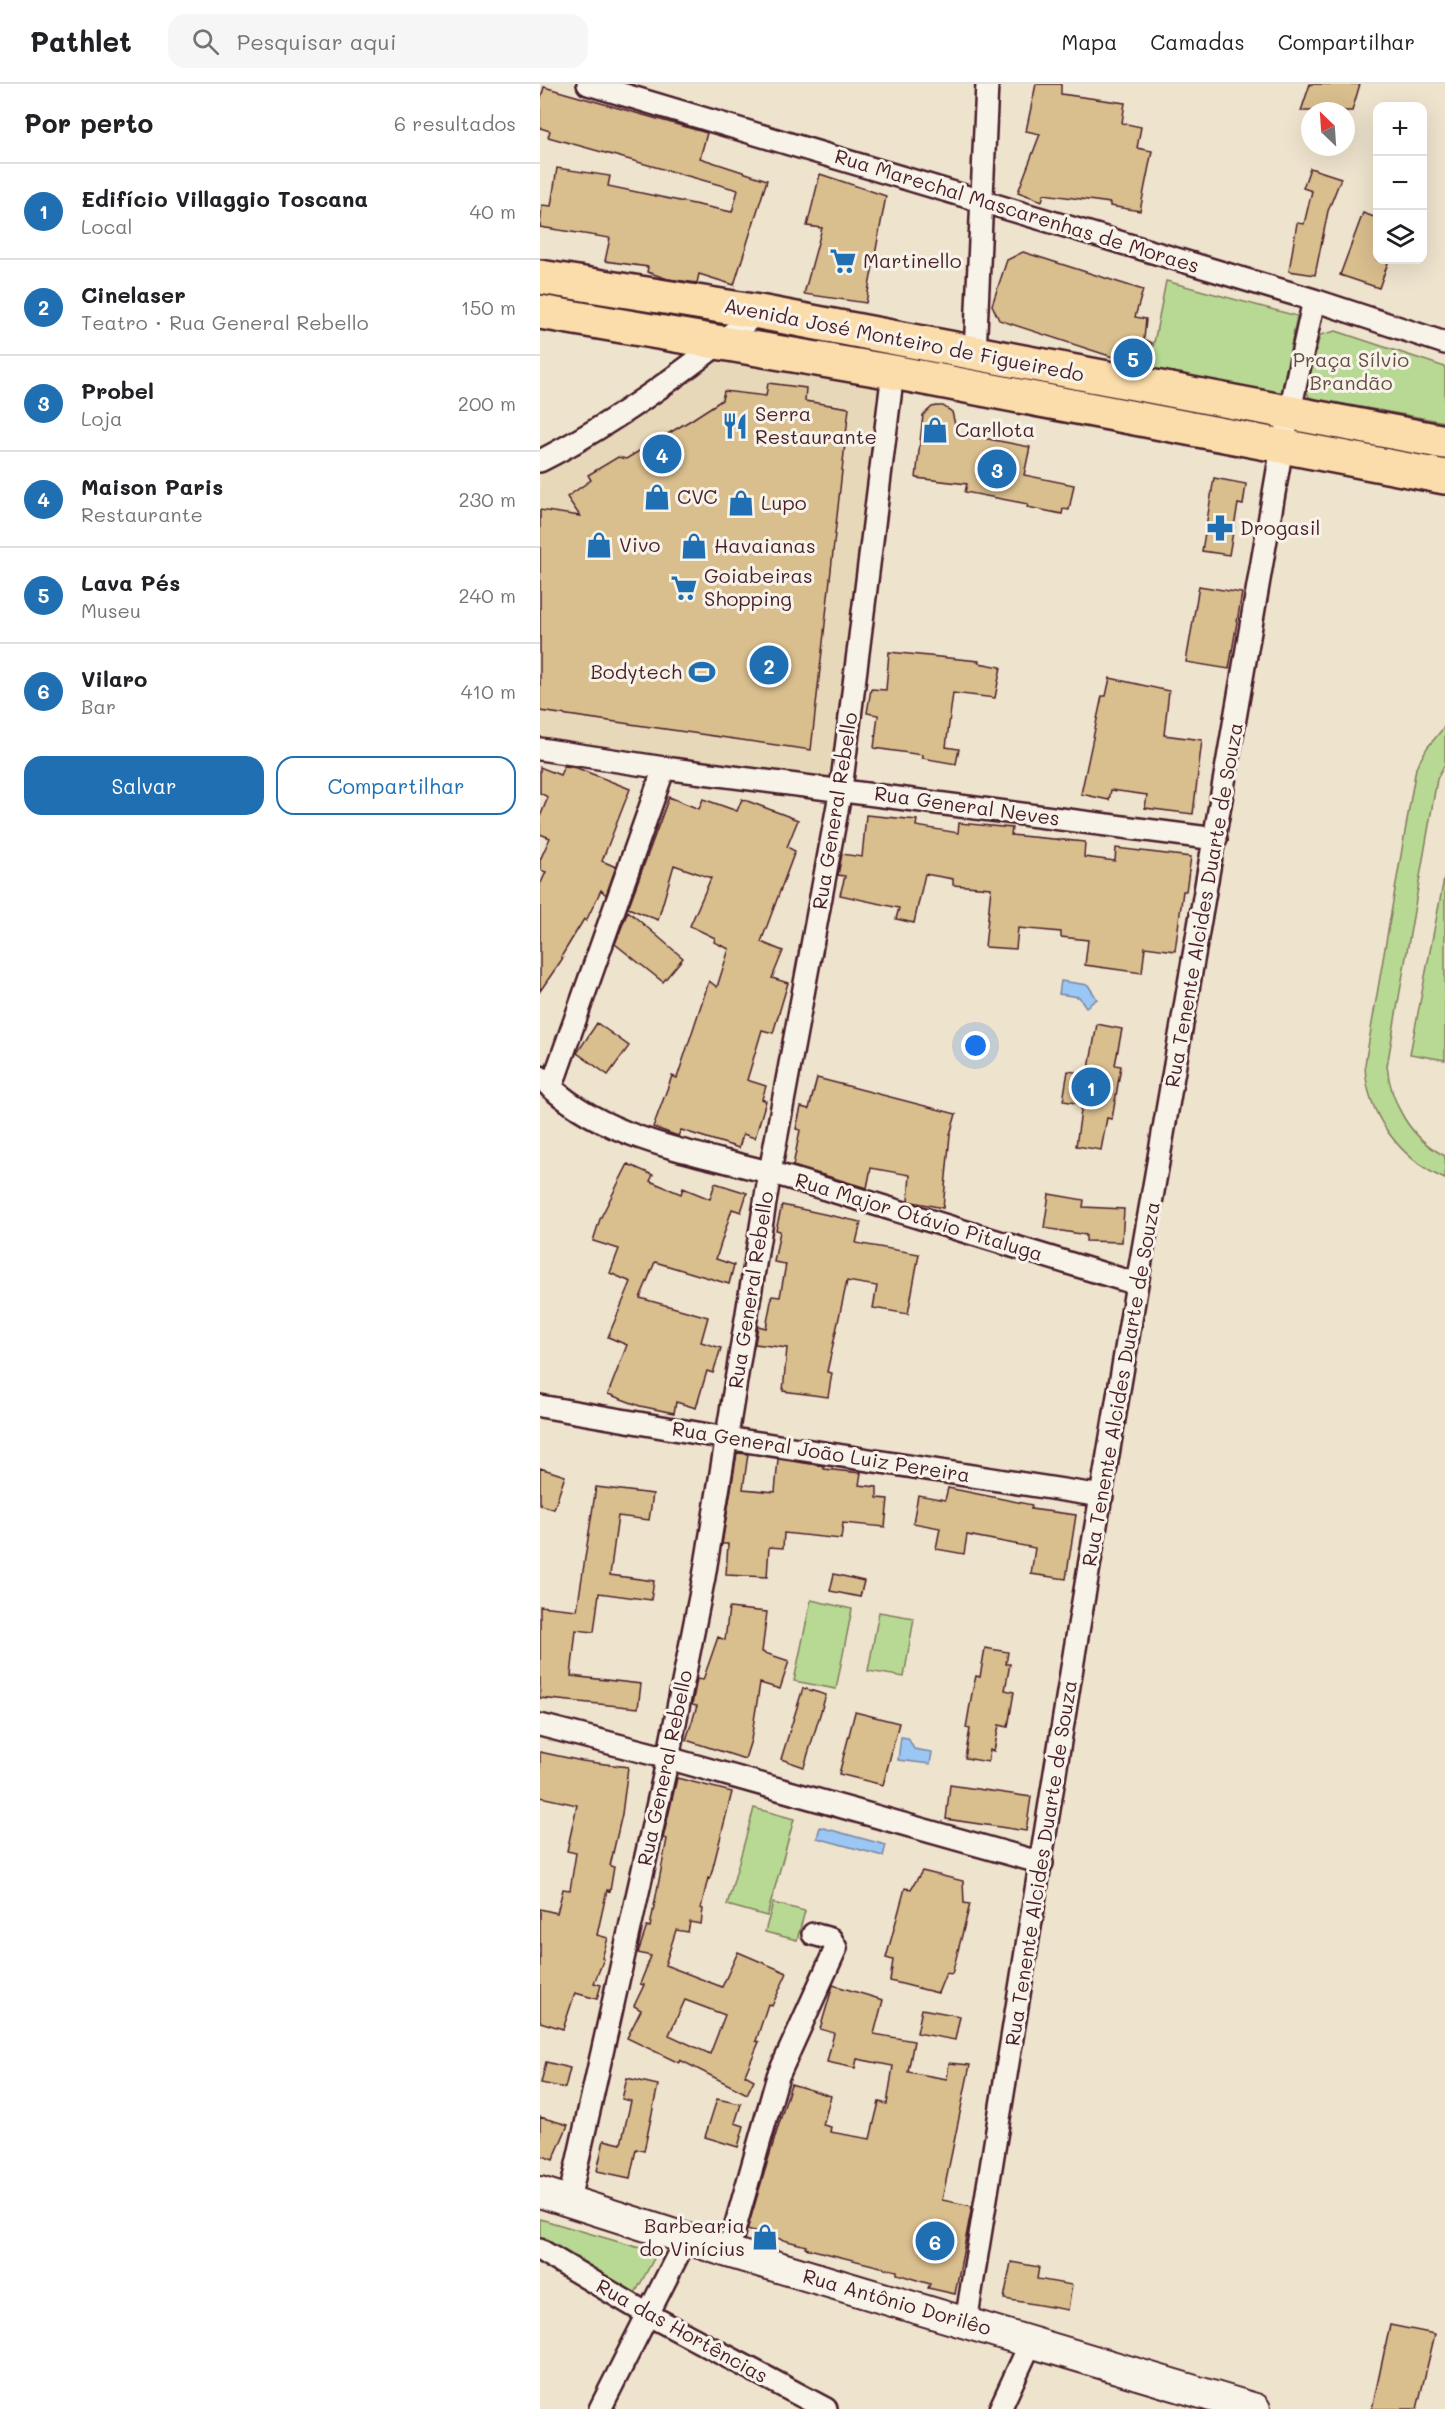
<!DOCTYPE html>
<html lang="pt">
<head>
<meta charset="utf-8">
<style>
	:root { --surface:#fff; --page:#f6f6f6; --text:#202124; --muted:#757577; --line:#e0e0e0; --accent:#1f6fb2 }
	body { margin:0; font-family:Mali,sans-serif; background:var(--page); color:var(--text) }
	.controls { position:absolute; right:18px; top:18px; display:grid; overflow:hidden; border-radius:12px; box-shadow:0 6px 24px #0002 }
	.controls button { width:54px; height:54px; display:grid; place-items:center; padding:0; border:0; border-bottom:2px solid var(--line); background:var(--surface); color:var(--text); font:30px sans-serif }
	.compass { position:absolute; left:761px; top:18px; width:54px; height:54px; border-radius:50%; background:var(--surface); box-shadow:0 6px 24px #0002; rotate:335deg }
	.you { position:absolute; left:436px; top:962px; width:21px; height:21px; margin:-15px; border:4px solid #fff; border-radius:50%; background:#1a73e8; box-shadow:0 0 0 9px #1a73e833 }
	.badge { display:grid; place-items:center; width:39px; height:39px; border-radius:50%; background:var(--accent); color:#fff; font-size:20px; font-weight:700 }
	.pin { position:absolute; translate:-50% -50%; border:3px solid #fff; box-shadow:0 2px 6px #0006 }
	.list { margin:0; padding:0; list-style:none }
	h2 { display:flex; justify-content:space-between; align-items:center; height:78px; margin:0; padding:0 24px; font-size:26px }
	h2 small { font-size:20px; font-weight:400; color:var(--muted) }
	.list li { display:grid; grid-template-columns:39px 1fr auto; gap:18px; align-items:center; box-sizing:border-box; height:96px; padding:0 24px; border-top:2px solid var(--line) }
	.list b { display:block; font-size:22px; white-space:nowrap }
	.list p { margin:0; font-size:20px; white-space:nowrap; color:var(--muted) }
	.list em { font-size:20px; font-style:normal; color:var(--muted) }
	.actions { display:flex; gap:12px; padding:18px 24px }
	.actions a { flex:1; padding:14px 0; border:2px solid var(--accent); border-radius:18px; text-align:center; font-size:21px; color:var(--accent) }
	.actions .main { background:var(--accent); color:#fff }
	.icon { flex:none; width:33px; height:33px; fill:none; stroke:currentColor; stroke-width:2; stroke-linecap:round; stroke-linejoin:round }
	.map { position:relative; flex:none; width:905px; height:2325px; overflow:hidden }
	header { display:flex; align-items:center; gap:36px; box-sizing:border-box; height:84px; padding:0 30px; background:var(--surface); border-bottom:2px solid var(--line) }
	header strong { font-size:28px }
	nav { display:flex; gap:33px; margin-inline-start:auto; font-size:21px }
	.search { width:420px; height:54px; background:var(--page); display:flex; align-items:center; gap:15px; box-sizing:border-box; padding:0 21px; border-radius:18px; color:var(--muted); font-size:22px }
	main { display:flex }
	aside { flex:1; background:var(--surface) }
	.map>svg:first-child { display:block }
	.built { fill:#e8d8ba }
	.green { fill:#b8d993; stroke:#817c5f; stroke-width:1.5 }
	.water { fill:#9ac7f4; stroke:#7a84a4; stroke-width:1.5 }
	.building { fill:#d9be8e; stroke:#4a1f2b; stroke-width:1.5; fill-rule:evenodd }
	.lines { fill:none; stroke-linecap:round; stroke-linejoin:round }
	.street-casing { stroke:#4a1f2b; stroke-width:26 }
	.secondary-casing { stroke:#4a1f2b; stroke-width:34 }
	.primary-casing { stroke:#4a1f2b; stroke-width:38 }
	.street { stroke:#f7f3e8; stroke-width:21 }
	.secondary { stroke:#f7f3e8; stroke-width:30 }
	.primary { stroke:#fbddab; stroke-width:33 }
	.labels { text-anchor:middle; stroke-width:6; stroke-linejoin:round; paint-order:stroke }
	.street-label { font-size:20px; fill:#4a1f2b; stroke:#f7f3e8 }
	.poi-label { font-size:20px; fill:#4a1f2b; stroke:#f7f3e8; text-anchor:start }
	.park-label { font-size:20px; fill:#664e45; stroke:#f7f3e8 }
</style>
</head>
<body>
<header>
<strong>Pathlet</strong>
<div class="search"><svg class="icon" aria-label="search" viewBox="0 0 24 24"><circle cx="10" cy="10" r="6"/><path d="M15 15l6 6"/></svg>Pesquisar aqui</div>
<nav><a>Mapa</a><a>Camadas</a><a>Compartilhar</a></nav>
</header>
<main>
<aside>
<h2>Por perto<small>6 resultados</small></h2>
<ul class="list">
<li><span class="badge">1</span><div><b>Edifício Villaggio Toscana</b><p>Local</p></div><em>40 m</em></li>
<li><span class="badge">2</span><div><b>Cinelaser</b><p>Teatro · Rua General Rebello</p></div><em>150 m</em></li>
<li><span class="badge">3</span><div><b>Probel</b><p>Loja</p></div><em>200 m</em></li>
<li><span class="badge">4</span><div><b>Maison Paris</b><p>Restaurante</p></div><em>230 m</em></li>
<li><span class="badge">5</span><div><b>Lava Pés</b><p>Museu</p></div><em>240 m</em></li>
<li><span class="badge">6</span><div><b>Vilaro</b><p>Bar</p></div><em>410 m</em></li>
</ul>
<div class="actions"><a class="main">Salvar</a><a>Compartilhar</a></div>
</aside>
<div class="map">
<svg width="905" height="2325" viewBox="0 0 905 2325">
	<rect width="100%" height="100%" fill="#eee3cd"/>
	<filter id="ink" filterUnits="userSpaceOnUse"><feTurbulence type="fractalNoise" baseFrequency=".0167" numOctaves="2"/><feDisplacementMap in="SourceGraphic" scale="12" xChannelSelector="R" yChannelSelector="G"/><feConvolveMatrix kernelMatrix="1 2 1 2 8 2 1 2 1" color-interpolation-filters="sRGB"/></filter>
	<g filter="url(#ink)">
		<path class="built" d="M180 269 346 292 296 698 0 657V389L25 379Z"/>
		<path class="green" d="M626 197 757 232 740 315 608 290Z
			M0 207 183 237 185 243 0 216Z
			M796 247 905 283V338L770 314 766 307 780 251Z
			M905 642V680L897 695 847 982C851 1020 870 1054 905 1072V1095C860 1075 826 1030 825 980L876 684 887 664Z
			M905 790V976L870 970Z
			M271 1516 312 1525 296 1605 254 1597Z
			M339 1528 374 1534 364 1593 328 1587Z
			M214 1724 254 1735 227 1832 187 1821Z
			M233 1819 265 1827 257 1856 225 1848Z
			M0 2135 117 2169 93 2213 0 2164Z"/>
		<path class="water" d="M521 897 548 901 557 915 546 923 539 913 519 910Z
			M361 1653 368 1654 374 1665 392 1668 390 1680 358 1676Z
			M280 1743 346 1761 343 1772 277 1754Z"/>
		<path class="building" d="M496 0H521V10L585 19 582 39 601 43 597 64 612 67 600 127 570 122V119L504 110 502 117 478 108 500 50 486 47Z
			M770 0H820L812 27H761Z
			M4 3 167 49 160 74 227 96 194 201 159 190 157 199 128 195 107 188 108 183 65 177 70 154 0 143 2 121 11 122 17 84 70 92 68 102 192 128 198 106 8 53 10 47 0 44V17Z
			M770 84 801 94 788 127 775 191 749 187 757 139 764 140 772 107 763 104Z
			M280 90 346 112 326 219 264 210 282 144 267 142Z
			M823 129 837 134V176H849L839 204 800 191Z
			M483 168 603 206 595 233 606 235 604 255 612 259 609 274 591 279 459 236 452 221 467 176Z
			M228 299 266 304 265 317 309 324 271 666 0 627V426L40 432 27 413 51 396 48 391 78 373 86 375 151 336 182 316 184 307 226 312Z
			M397 322H403L412 328 417 349 490 363 484 391 534 401 529 426 523 425 522 430 487 423 488 420 425 408 427 400 376 394 383 331 392 323Z
			M674 394 706 400 703 421 698 420 689 471 662 467Z
			M659 502 702 509 689 585 646 578Z
			M349 568 439 577V579L461 583 455 614 413 609 406 663 419 665 416 680 382 674 383 671 334 664 338 631 327 629 331 605 346 606Z
			M570 594 629 607 624 651 662 656 653 730 605 724 607 711 571 706 569 716 541 710 562 612H566Z
			M24 682 37 684 90 705 62 777 76 783 66 811 61 806 46 837 44 835 21 873 23 874 0 907V801L6 788 0 786V776L10 754 0 750V733L8 713 0 709V683L20 691Z
			M129 713 159 725 163 715 197 727 202 715 258 736 247 763 255 767 221 858 243 867 232 894 248 899 233 949 222 946 207 996 226 1002 222 1015 226 1017 215 1054 203 1050 199 1064 141 1046 138 1052 113 1043 132 992 137 994 169 897 177 903 189 865 174 858 175 854 150 842 171 794 134 781 118 836 88 824Z
			M326 731 377 736 376 742 418 749 419 739 472 744 471 751 545 758 544 773 575 777 576 764 651 773 646 807H643L635 867 605 863 602 889 545 881 548 856 521 853V848L478 844 476 865 445 863 451 804 413 801V795L385 790 374 839 356 835 359 824 300 811 305 792 298 791 302 770 322 773Z
			M88 827 143 874 123 898 75 860Z
			M57 939 89 962 68 991 37 969Z
			M557 940 582 945 575 981 581 982 572 1035 567 1034 561 1066 536 1062 542 1020 523 1017 528 987 548 990Z
			M277 994 416 1030 410 1051 403 1124 368 1117 370 1091 331 1084 327 1104 253 1082 260 1046 256 1045 261 1023 269 1025Z
			M88 1080 113 1091 110 1097 141 1110 143 1104 170 1115 175 1099 207 1109 201 1128 192 1125 176 1175 194 1181 189 1200 115 1178 100 1214 168 1233 161 1258 181 1264 173 1289 167 1287 156 1324 136 1318 134 1329 100 1322 68 1310 87 1261 68 1253 91 1198 70 1189 79 1165 53 1157 60 1135Z
			M509 1110 544 1116 543 1123 584 1125 582 1158 546 1157V1151L504 1144Z
			M242 1121 321 1138 316 1159 379 1170 368 1230 333 1224 337 1202 307 1197 287 1288 292 1289 288 1313 243 1307 247 1264 215 1260 218 1242 226 1244 232 1212 240 1213 246 1180 234 1178 240 1147 236 1146Z
			M197 1369 208 1370 203 1405 235 1408 238 1375 284 1382V1385L321 1389 319 1401 337 1403V1414L348 1415 345 1443 303 1439 301 1455 244 1449 243 1464 229 1463 227 1493 186 1491 188 1460H182Z
			M0 1384 25 1392 14 1425 0 1421Z
			M56 1403 113 1410 109 1436 78 1432 70 1491 114 1497 111 1516 59 1509 54 1548 36 1546 31 1592 101 1600 98 1624 0 1614V1522L37 1526Z
			M408 1404 492 1421 491 1425 536 1431 526 1495 491 1490 495 1464 427 1451 424 1470 396 1465 400 1444 373 1439 378 1411 405 1416Z
			M294 1490 324 1497 320 1513 290 1507Z
			M189 1524 227 1528 222 1568 249 1577 240 1605 220 1599 211 1656 205 1675 146 1656 157 1622 152 1621 157 1595 163 1596 178 1553 185 1556Z
			M445 1564 468 1568 466 1580H470L465 1606 474 1608 468 1643 459 1641 454 1667 450 1666 448 1678 425 1674 430 1645 426 1644 432 1609 436 1592 440 1593Z
			M263 1604 286 1611 264 1683 241 1675Z
			M315 1628 359 1639 343 1701 299 1690Z
			M0 1668 42 1677 88 1683 82 1730 70 1782 74 1783 70 1807 67 1806 57 1851 68 1854 62 1874 64 1875 54 1899 61 1901 57 1915 35 1909 23 1945 0 1938V1825L17 1829 23 1805 30 1806 36 1769 27 1767 37 1721 0 1713Z
			M137 1694 192 1708 170 1795 168 1794 161 1824 163 1825 161 1840 150 1838 148 1848 136 1846 125 1881 182 1903 198 1868 247 1889 232 1922 228 1920 216 1957 219 1958 205 1991 214 1996 207 2010 140 1976 139 1979 87 1954 101 1926 94 1922 104 1901 100 1900 111 1872 98 1869 107 1842 110 1843 127 1755 123 1754ZM145 1916 185 1931 170 1970 129 1951Z
			M410 1701 491 1713 486 1747 406 1735Z
			M382 1787 423 1797 424 1819 430 1820 412 1890 406 1889 398 1909 350 1897 353 1876 346 1874 365 1804 371 1805Z
			M293 1901 343 1916 334 1950 374 1957 368 1988 407 1995 409 1979 430 1981 402 2116 432 2122 415 2210 388 2204 390 2200 357 2190V2187L265 2164 266 2162 207 2146 251 2000 291 2012 283 2041 291 2043 290 2048 330 2055 339 2018 347 2020 353 1982 317 1975 315 1984 287 1978 294 1949 280 1945Z
			M382 1925 420 1932 415 1956 377 1949Z
			M6 1978 30 1984 25 2004 1 1999Z
			M87 1994 118 2001 104 2067 96 2065 90 2094 57 2087 64 2056 81 2060 91 2017 82 2015Z
			M177 2015 201 2020 195 2039 204 2042 198 2063 165 2053Z
			M0 2033 28 2041 13 2076 0 2071Z
			M471 2178 499 2183 497 2195 532 2201 528 2226 464 2215Z
			M850 2241 895 2250 877 2325H832Z"/>
		<g class="lines">
			<g class="street-casing">
				<path id="street" d="M48 0 774 216 905 259
					M435 270 447 0
					M0 377C79 337 150 283 219 228
					M0 665 124 684 676 755
					M0 993C65 1061 167 1069 253 1095 368 1130 483 1165 597 1200
					M11 1004 124 684
					M0 1322 186 1354 562 1412
					M0 1641 128 1674 502 1779
					M29 2116 128 1674 164 1493 230 1088 301 705 353 288
					M0 2166 109 2231 286 2325
					M188 2168 238 1992 296 1864 291 1855 273 1850
					M426 2238 535 1565 597 1200 742 363 774 216
					M60 2325 146 2155
					M460 2325 491 2258"/>
			</g>
			<g class="secondary-casing">
				<path id="secondary" d="M0 2108 188 2168 715 2325"/>
			</g>
			<g class="primary-casing">
				<path id="primary" d="M0 193 219 228 905 358
					M0 228 353 288 905 393"/>
			</g>
			<use href="#street" class="street"/>
			<use href="#secondary" class="secondary"/>
			<use href="#primary" class="primary"/>
		</g>
	</g>
	<defs>
		<g id="supermarket-bare" transform="scale(2.07)"><path d="M-6-5.5h2.5l.6 2H6L4.5 2H-2.5L-4.4-4H-6ZM-1.5 3.2a1.3 1.3 0 1 0 .1 0ZM3 3.2a1.3 1.3 0 1 0 .1 0Z" fill="#1f6fb2" stroke="#f7f3e8" stroke-width="2.5" paint-order="stroke"/></g>
		<g id="restaurant-bare" transform="scale(2.07)"><path d="M-5-6h1v4h1v-4h1v4h1v-4h1v5L-1.5 .5V6h-2V.5L-5-1ZM5-6V6H3V1.5H1.5Q1.5-4 5-6Z" fill="#1f6fb2" stroke="#f7f3e8" stroke-width="2.5" paint-order="stroke"/></g>
		<g id="shop-bare" transform="scale(2.07)"><path d="M-5-2.5h2.3a2.7 3.5 0 0 1 5.4 0H5L5.5 6h-11ZM-1.5-2.5h3a1.5 2.3 0 0 0-3 0Z" fill="#1f6fb2" stroke="#f7f3e8" stroke-width="2.5" paint-order="stroke"/></g>
		<g id="pharmacy-bare" transform="scale(2.07)"><path d="M-2-6h4v4h4v4h-4v4h-4v-4h-4v-4h4Z" fill="#1f6fb2" stroke="#f7f3e8" stroke-width="2.5" paint-order="stroke"/></g>
		<g id="stadium-bare" transform="scale(2.07)"><path d="M0-5a6.5 5 0 1 0 0 10a6.5 5 0 1 0 0-10ZM-3.5-1.8h7v3.6h-7Z" fill="#1f6fb2" stroke="#f7f3e8" stroke-width="2.5" paint-order="stroke"/></g>
	</defs>
	<g fill-rule="evenodd">
		<use href="#supermarket-bare" x="303" y="177"/>
		<use href="#restaurant-bare" x="195" y="342"/>
		<use href="#shop-bare" x="395" y="346"/>
		<use href="#shop-bare" x="117" y="413"/>
		<use href="#shop-bare" x="201" y="419"/>
		<use href="#pharmacy-bare" x="680" y="444"/>
		<use href="#shop-bare" x="59" y="461"/>
		<use href="#shop-bare" x="154" y="462"/>
		<use href="#supermarket-bare" x="144" y="504"/>
		<use href="#stadium-bare" x="162" y="588"/>
		<use href="#shop-bare" x="225" y="2153"/>
	</g>
	<g class="labels">
		<g class="street-label">
			<text transform="translate(477 127) rotate(17)" y="7">Rua Marechal Mascarenhas de Moraes</text>
			<text transform="translate(364 256) rotate(11)" y="7">Avenida José Monteiro de Figueiredo</text>
			<text transform="translate(427 722) rotate(8)" y="7">Rua General Neves</text>
			<text transform="translate(295 727) rotate(-81)" y="7">Rua General Rebello</text>
			<text transform="translate(664 821) rotate(-80)" y="7">Rua Tenente Alcides Duarte de Souza</text>
			<text transform="translate(379 1133) rotate(17)" y="7">Rua Major Otávio Pitaluga</text>
			<text transform="translate(211 1206) rotate(-81)" y="7">Rua General Rebello</text>
			<text transform="translate(581 1300) rotate(-80)" y="7">Rua Tenente Alcides Duarte de Souza</text>
			<text transform="translate(281 1368) rotate(9)" y="7">Rua General João Luiz Pereira</text>
			<text transform="translate(125 1684) rotate(-78)" y="7">Rua General Rebello</text>
			<text transform="translate(501 1779) rotate(-81)" y="7">Rua Tenente Alcides Duarte de Souza</text>
			<text transform="translate(357 2218) rotate(16)" y="7">Rua Antônio Dorilêo</text>
			<text transform="translate(142 2247) rotate(29)" y="7">Rua das Hortências</text>
		</g>
		<g class="poi-label">
			<text x="323" y="184">Martinello</text>
			<text x="215" y="337">Serra<tspan x="215" dy="23">Restaurante</tspan></text>
			<text x="415" y="353">Carllota</text>
			<text x="137" y="420">CVC</text>
			<text x="221" y="426">Lupo</text>
			<text x="700" y="451">Drogasil</text>
			<text x="79" y="468">Vivo</text>
			<text x="174" y="469">Havaianas</text>
			<text x="164" y="499">Goiabeiras<tspan x="164" dy="23">Shopping</tspan></text>
			<text x="142" y="595" text-anchor="end">Bodytech</text>
			<text x="205" y="2149" text-anchor="end">Barbearia<tspan x="205" dy="23">do Vinícius</tspan></text>
		</g>
		<g class="park-label">
			<text x="811" y="283">Praça Sílvio<tspan x="811" dy="23">Brandão</tspan></text>
		</g>
	</g>
</svg>
<div class="controls">
<button>+</button>
<button>−</button>
<button><svg class="icon" aria-label="layers" viewBox="0 0 24 24"><path d="M12 4l9 5-9 5-9-5zM3 14l9 5 9-5"/></svg></button>
</div>
<svg class="compass" viewBox="-18 -18 36 36"><path d="M0-13l5 13h-10z" fill="#e53935"/><path d="M0 13l5-13h-10z" fill="#757577"/></svg>
<div class="you"></div>
<div class="pin badge" style="left:551px;top:1003px">1</div>
<div class="pin badge" style="left:229px;top:581px">2</div>
<div class="pin badge" style="left:457px;top:385px">3</div>
<div class="pin badge" style="left:122px;top:370px">4</div>
<div class="pin badge" style="left:593px;top:274px">5</div>
<div class="pin badge" style="left:395px;top:2157px">6</div>
</div>
</main>
</body>
</html>
